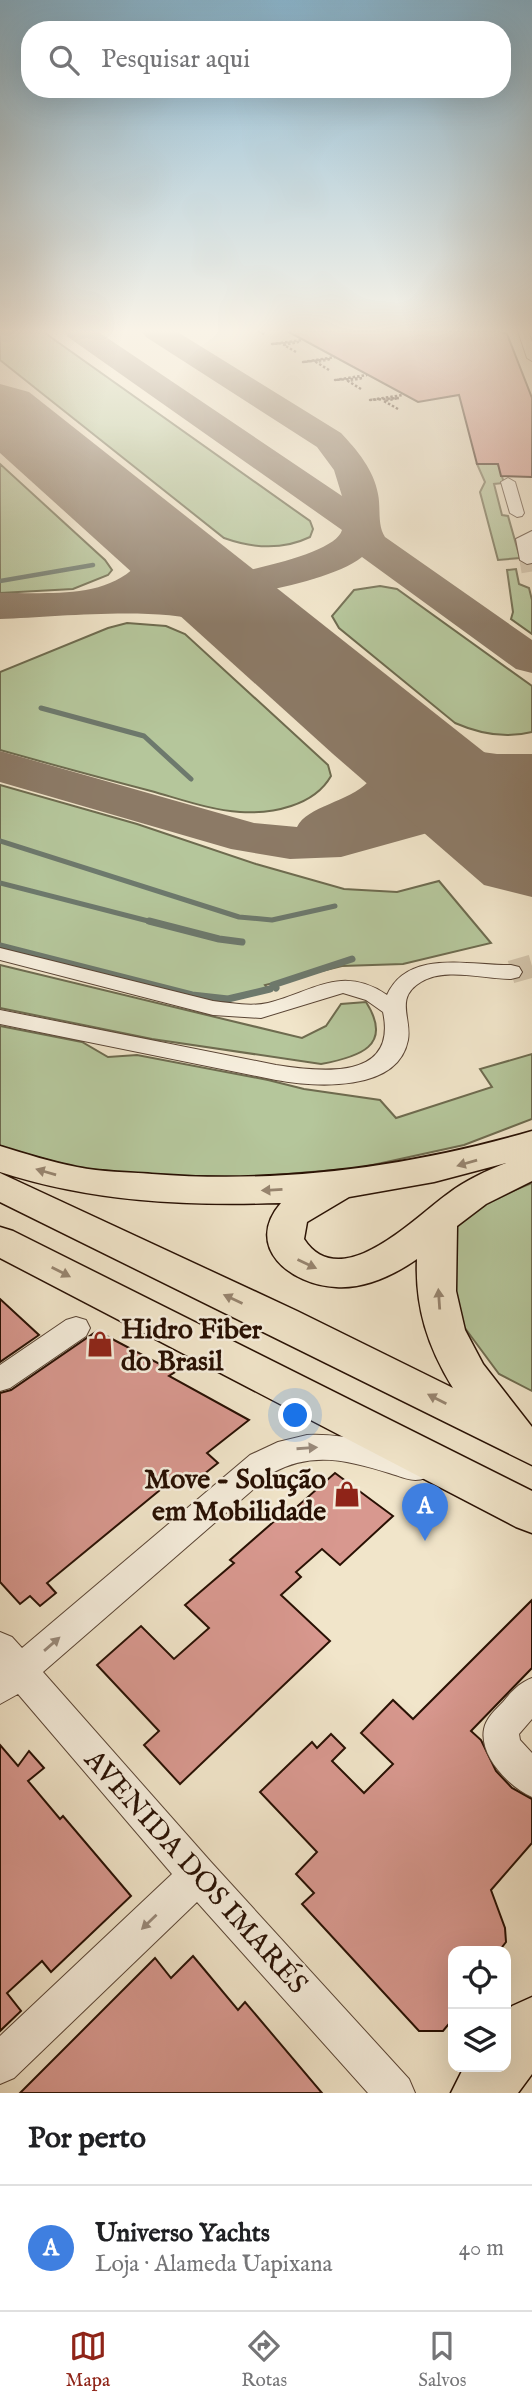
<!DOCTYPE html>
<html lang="pt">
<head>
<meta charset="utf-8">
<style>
	:root { --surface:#fff; --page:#f6f6f6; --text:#202124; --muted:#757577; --line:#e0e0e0; --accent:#8f2418 }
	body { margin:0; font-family:"IM FELL English",serif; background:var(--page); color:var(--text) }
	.controls { position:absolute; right:21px; bottom:21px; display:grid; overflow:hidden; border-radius:14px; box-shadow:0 7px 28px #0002 }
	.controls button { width:63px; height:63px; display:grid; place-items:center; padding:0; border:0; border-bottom:2px solid var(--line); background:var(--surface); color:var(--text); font:35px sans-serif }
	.you { position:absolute; left:296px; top:1416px; width:24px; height:24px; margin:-18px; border:5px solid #fff; border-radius:50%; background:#1a73e8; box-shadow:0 0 0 10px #1a73e833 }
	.badge { display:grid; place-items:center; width:46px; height:46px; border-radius:50%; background:var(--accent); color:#fff; font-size:23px; font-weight:700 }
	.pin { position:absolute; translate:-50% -58px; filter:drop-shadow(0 2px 4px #0008) }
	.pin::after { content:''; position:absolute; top:37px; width:24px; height:21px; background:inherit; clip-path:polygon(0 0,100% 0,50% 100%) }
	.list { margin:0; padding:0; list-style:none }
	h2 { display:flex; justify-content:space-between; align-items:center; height:91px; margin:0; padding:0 28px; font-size:30px }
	h2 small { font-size:23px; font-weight:400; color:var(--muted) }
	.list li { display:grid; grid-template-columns:46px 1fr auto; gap:21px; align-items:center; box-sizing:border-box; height:126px; padding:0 28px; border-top:2px solid var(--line) }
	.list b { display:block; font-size:26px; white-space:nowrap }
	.list p { margin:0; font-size:23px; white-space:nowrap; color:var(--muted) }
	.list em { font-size:23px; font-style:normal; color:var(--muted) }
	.icon { flex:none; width:38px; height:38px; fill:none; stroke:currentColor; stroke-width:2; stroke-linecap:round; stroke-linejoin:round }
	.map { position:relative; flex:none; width:532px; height:2093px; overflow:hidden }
	.search { position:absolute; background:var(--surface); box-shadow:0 7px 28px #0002; left:21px; right:21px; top:21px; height:77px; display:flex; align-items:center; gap:18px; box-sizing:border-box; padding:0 24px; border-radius:28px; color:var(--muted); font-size:26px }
	.sheet { height:217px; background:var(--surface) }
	nav { display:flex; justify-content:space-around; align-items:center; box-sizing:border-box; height:98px; border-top:2px solid var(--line); background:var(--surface); font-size:19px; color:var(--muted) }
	nav a { display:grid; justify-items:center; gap:4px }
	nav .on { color:var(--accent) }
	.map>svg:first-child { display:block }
	.green { fill:#b5c69b; stroke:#6e6b4f; stroke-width:2 }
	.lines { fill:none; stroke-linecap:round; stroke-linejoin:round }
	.stream-far2 { stroke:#6d796d; stroke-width:4.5 }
	.stream-far1 { stroke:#6d796d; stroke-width:5 }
	.stream { stroke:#6d796d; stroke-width:7 }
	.taxiway { fill:#8c7a66; fill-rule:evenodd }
	.runway { fill:#8c7a66; fill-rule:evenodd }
	.building { fill:#d8988f; stroke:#281003; stroke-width:2 }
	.minor-tunnel-far1 { stroke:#d3c5ac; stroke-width:15; stroke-dasharray:15 7; stroke-linecap:butt }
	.minor-tunnel { stroke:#d3c5ac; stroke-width:23; stroke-dasharray:23 11; stroke-linecap:butt }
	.minor-casing { stroke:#5a4535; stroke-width:2 }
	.highway-casing { stroke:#281003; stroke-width:3 }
	.path { stroke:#281003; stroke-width:2.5; stroke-dasharray:2.5 2; stroke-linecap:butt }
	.minor { fill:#f6eedd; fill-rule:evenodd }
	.highway { fill:#f1e5ca; fill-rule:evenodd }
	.oneway { fill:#978570 }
	.oneway2 { fill:#998a7b }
	.labels { text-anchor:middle; stroke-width:5; stroke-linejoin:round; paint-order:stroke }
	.near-poi-label { font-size:28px; font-weight:bold; fill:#281003; stroke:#f6eedd; text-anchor:start }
	.near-street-label { font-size:28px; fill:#281003; stroke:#f6eedd }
</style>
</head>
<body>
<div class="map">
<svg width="532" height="2093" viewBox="0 0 532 2093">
	<rect width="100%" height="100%" fill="#f1e5ca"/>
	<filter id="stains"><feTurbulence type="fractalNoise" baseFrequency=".00286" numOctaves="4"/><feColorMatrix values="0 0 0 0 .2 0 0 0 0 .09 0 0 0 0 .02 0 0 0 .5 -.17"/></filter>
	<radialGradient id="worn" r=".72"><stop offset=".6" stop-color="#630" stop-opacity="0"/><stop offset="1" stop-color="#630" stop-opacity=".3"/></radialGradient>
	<path class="green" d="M0 331H42L310 521 313 529 310 537C283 550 252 548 224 538L0 360Z
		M0 464 105 560 112 570 108 575 73 589 0 593Z
		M477 464H498L504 483 494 484 502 515 508 516 520 558 498 560 480 492 485 482Z
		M516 569 519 584 529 588 532 600V634L511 619 513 612 507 570Z
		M380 586 397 589 532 686V732C505 739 480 734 455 723L339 628 332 616 354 590Z
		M127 623 166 626 185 634 328 765 331 776C314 806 272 814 240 812 210 810 180 799 151 791 101 778 50 764 0 750V672L108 628Z
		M0 785 137 824 256 864 344 889 397 892 439 881 491 943 403 964 342 966 265 985 268 989 228 998 193 994 0 945Z
		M0 965 302 1038 326 1026 341 1004 366 1002C394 1046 359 1057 321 1064L152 1039 0 1008Z
		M0 1026 82 1042 108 1057 137 1055 268 1080 304 1089 380 1100 396 1118 492 1087 480 1069 532 1054V1119L464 1145 359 1168 250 1177 178 1180 81 1169 0 1147Z
		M532 1183V1391L499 1374 456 1316 453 1230 488 1201Z"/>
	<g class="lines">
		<path class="stream-far2" d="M0 581 93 565"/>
		<path class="stream-far1" d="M41 708 144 736 191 779
			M0 841 239 917 272 920 335 906
			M0 883 156 923"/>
		<path class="stream" d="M149 921 219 939 242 942
			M0 946 192 995 228 999 270 989
			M276 988 273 985 352 959"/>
		<path class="taxiway" d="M64 331H97L342 496 334 470 317 447 146 337 142 331H176L341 433C357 450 374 470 378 494 381 508 377 525 385 537L532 640V673L516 669 362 557C333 580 259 592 221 600 244 606 274 614 288 634L281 643C250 651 235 630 206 622 154 606 57 617 0 619V593C44 592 102 600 136 566L140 544 145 536 159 532 173 536 178 544 176 566 162 586C193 581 334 560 342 530L68 337Z
			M376 714 393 718 404 733 453 748 497 754H532V804L341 857 290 859 231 849 0 782V751L254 823 297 827C307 806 349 802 368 782L371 761 352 728 359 718ZM421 769 491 783 398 809 417 786Z"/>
		<path class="runway" d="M0 384 29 392 532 790V897L484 885 333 754 0 453Z"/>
	</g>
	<path class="building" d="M287 331H499L507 334 532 398V477L501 476 498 464H477L459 395 418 402Z
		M0 1299 39 1335 0 1362Z
		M97 1331 175 1372 169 1376 249 1420 207 1453 218 1463 189 1486 177 1476 47 1583 56 1593 40 1606 30 1596 20 1604 0 1582V1393L11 1390Z
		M335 1473 393 1516 340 1565 322 1549 296 1572 301 1577 281 1595 330 1641 180 1784 144 1745 159 1731 97 1665 141 1626 174 1659 209 1628 185 1605 234 1563 230 1560 287 1510 290 1513Z
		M532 1600V1668L471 1731 481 1740 496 1771 512 1788 532 1799V1843L491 1890 505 1928 506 1942 499 1951H453V2019L443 2031H419L302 1904 314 1893 296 1874 317 1852 260 1792 312 1742 317 1748 331 1734 345 1748 332 1761 364 1793 393 1764 361 1733 393 1700 413 1719Z
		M0 1745 18 1766 29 1751 44 1768 28 1781 60 1819 63 1816 131 1896 51 1972 42 1961 7 1993 21 2011 0 2031Z
		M193 1956 238 2010 245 2002 322 2093H20L155 1958 171 1978Z"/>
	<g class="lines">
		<path class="minor-tunnel-far1" d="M527 560 529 572"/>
		<path class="minor-tunnel" d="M511 972 532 966"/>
		<g class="minor-casing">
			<path id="minor" d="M518 331H528L532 342V361L527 358Z
				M508 478 515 482 524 513 522 516 517 517 510 513 501 482Z
				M532 531V563L527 564 520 560 516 539Z
				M0 948 213 1001C231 1003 250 1007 268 1003 313 992 341 964 387 995 408 948 471 966 511 965L519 967 522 972 519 977 511 979C484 979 445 967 421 982 394 998 412 1018 408 1040 398 1093 315 1087 276 1080L0 1024V1010L276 1065C321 1072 398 1081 383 1012L366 1000 343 993 261 1018 213 1015 0 960Z
				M76 1317 86 1320 90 1328 86 1336 10 1388 0 1391V1365L66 1320Z
				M307 1435C348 1433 387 1446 426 1460L430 1469 426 1478C412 1483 403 1477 389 1473 347 1460 312 1451 272 1473L43 1672 211 1862 409 2079 415 2093H368L197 1902 14 2078 0 2084V2036L172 1874 18 1694 0 1704V1632L12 1637 22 1648 250 1455 278 1442Z
				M532 1678V1719L519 1734 520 1740 532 1753V1797C509 1787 479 1756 484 1729 486 1718 496 1709 503 1702 512 1691 519 1683 532 1678Z"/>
		</g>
		<g class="highway-casing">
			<path id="highway" d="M532 1131V1181L486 1204 457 1226 456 1291 465 1330 483 1364 532 1427V1465L0 1202V1173L297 1311 453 1388C428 1347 415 1308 417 1259 394 1275 365 1289 336 1287 291 1285 243 1247 281 1203 184 1206 93 1202 0 1172V1146C26 1154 51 1162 77 1167 102 1172 127 1172 152 1174 282 1184 407 1167 532 1131ZM506 1163C486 1171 466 1180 449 1193 416 1216 341 1296 304 1239L307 1222 349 1197 434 1182Z
				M0 1227 13 1231 532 1491V1533L516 1527 0 1258Z
				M532 1997V2074L518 2093H451L464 2067H506V2013L512 2006Z"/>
		</g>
		<path class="path" d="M258 331 266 335
			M296 352 284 345 298 342 272 344 303 340
			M329 370 316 362 331 359 303 362 335 357
			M361 389 348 381 363 378 335 380 367 375
			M398 409 384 401 399 398 370 400 403 395"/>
		<use href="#minor" class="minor"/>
		<use href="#highway" class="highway"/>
	</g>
	<defs><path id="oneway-solid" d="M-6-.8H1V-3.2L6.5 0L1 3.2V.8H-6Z" transform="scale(1.75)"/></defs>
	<g class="oneway">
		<use href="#oneway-solid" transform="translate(467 1163) rotate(164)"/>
		<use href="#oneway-solid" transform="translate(46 1172) rotate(-164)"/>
		<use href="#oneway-solid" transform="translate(272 1190) rotate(177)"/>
		<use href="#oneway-solid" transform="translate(307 1264) rotate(25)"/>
		<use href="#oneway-solid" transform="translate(61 1272) rotate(27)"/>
		<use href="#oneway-solid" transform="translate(233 1299) rotate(-155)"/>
		<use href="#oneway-solid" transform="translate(439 1299) rotate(-94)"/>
		<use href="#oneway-solid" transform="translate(437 1399) rotate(-153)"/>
	</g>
	<g class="oneway2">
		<use href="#oneway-solid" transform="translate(307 1448) rotate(-4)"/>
		<use href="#oneway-solid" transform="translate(52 1644) rotate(-41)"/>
		<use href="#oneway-solid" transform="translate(149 1922) rotate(136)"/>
	</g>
	<linearGradient id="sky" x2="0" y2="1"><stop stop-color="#89b8d3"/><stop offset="0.53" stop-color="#f9f3e7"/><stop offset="1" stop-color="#f9f3e7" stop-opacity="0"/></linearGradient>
	<rect width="532" height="624" fill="url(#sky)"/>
	<defs>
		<g id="shop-bare" transform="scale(2.1)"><path d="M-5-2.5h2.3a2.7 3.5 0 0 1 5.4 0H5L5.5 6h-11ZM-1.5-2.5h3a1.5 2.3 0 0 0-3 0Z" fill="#8f2418" stroke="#f6eedd" stroke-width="2.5" paint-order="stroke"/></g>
	</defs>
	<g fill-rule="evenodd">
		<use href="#shop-bare" x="100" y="1344"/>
		<use href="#shop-bare" x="347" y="1494"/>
	</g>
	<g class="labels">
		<g class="near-poi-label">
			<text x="121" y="1338">Hidro Fiber<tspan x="121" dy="32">do Brasil</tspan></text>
			<text x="326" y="1488" text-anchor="end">Move - Solução<tspan x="326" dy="32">em Mobilidade</tspan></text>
		</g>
		<g class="near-street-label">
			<text transform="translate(197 1871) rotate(48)" y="10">AVENIDA DOS IMARÉS</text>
		</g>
	</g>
	<rect width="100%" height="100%" filter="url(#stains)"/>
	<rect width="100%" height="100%" fill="url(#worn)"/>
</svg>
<div class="controls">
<button><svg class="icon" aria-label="locate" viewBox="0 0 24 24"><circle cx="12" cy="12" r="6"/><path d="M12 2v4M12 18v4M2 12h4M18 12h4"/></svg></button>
<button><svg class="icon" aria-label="layers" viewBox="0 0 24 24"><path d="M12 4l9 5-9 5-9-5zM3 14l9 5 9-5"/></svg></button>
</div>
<div class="you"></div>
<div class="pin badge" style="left:425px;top:1541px;background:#3f7fe0">A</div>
<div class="search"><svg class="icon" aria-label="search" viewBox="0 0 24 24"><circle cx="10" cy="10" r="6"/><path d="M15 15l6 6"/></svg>Pesquisar aqui</div>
</div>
<section class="sheet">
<h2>Por perto<small></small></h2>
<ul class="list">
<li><span class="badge" style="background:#3f7fe0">A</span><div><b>Universo Yachts</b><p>Loja · Alameda Uapixana</p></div><em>40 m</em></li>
</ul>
</section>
<nav>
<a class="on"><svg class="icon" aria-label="map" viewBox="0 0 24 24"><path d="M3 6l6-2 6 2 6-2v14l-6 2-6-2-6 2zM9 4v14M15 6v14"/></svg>Mapa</a>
<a><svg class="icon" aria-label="directions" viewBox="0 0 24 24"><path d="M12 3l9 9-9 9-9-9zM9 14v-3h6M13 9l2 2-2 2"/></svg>Rotas</a>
<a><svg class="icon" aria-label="saved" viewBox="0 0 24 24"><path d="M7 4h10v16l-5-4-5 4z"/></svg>Salvos</a>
</nav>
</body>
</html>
